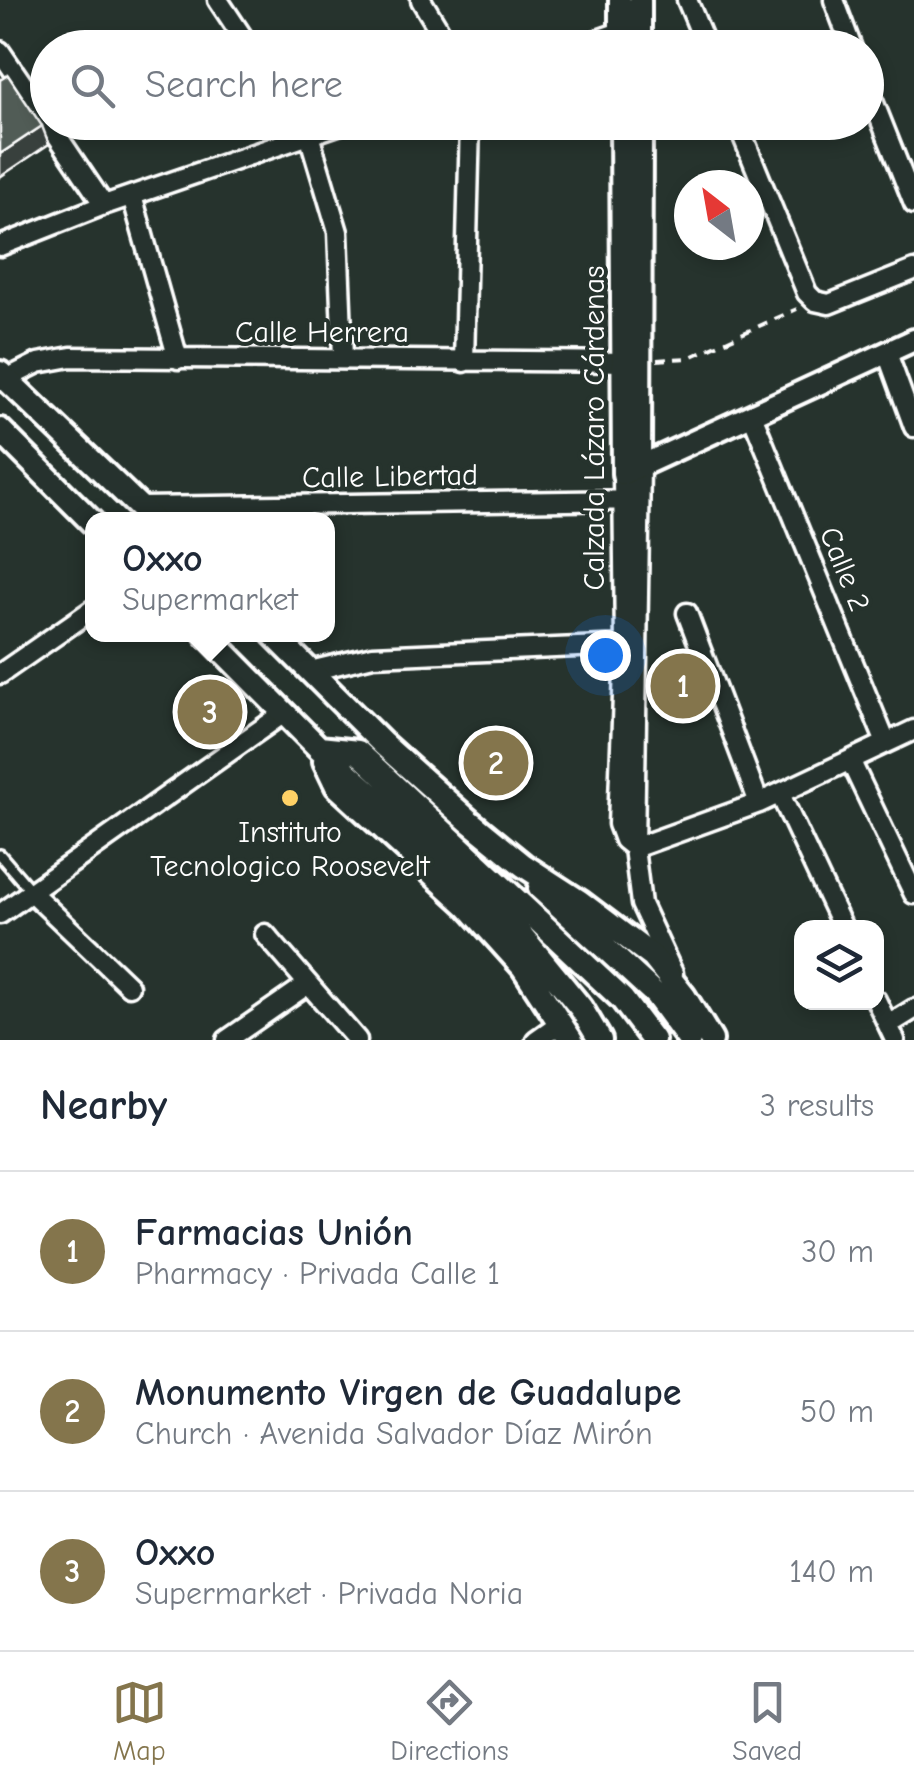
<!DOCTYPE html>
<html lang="en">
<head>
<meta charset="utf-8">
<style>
	:root { --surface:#fff; --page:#f2f2f3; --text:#1f2937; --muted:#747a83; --line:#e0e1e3; --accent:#84754c }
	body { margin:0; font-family:"Comic Neue",sans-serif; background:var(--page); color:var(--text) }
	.controls { position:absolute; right:30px; bottom:30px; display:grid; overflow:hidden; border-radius:20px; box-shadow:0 5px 15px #0003 }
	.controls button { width:90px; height:90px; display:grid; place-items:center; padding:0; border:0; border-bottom:2px solid var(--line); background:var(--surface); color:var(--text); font:50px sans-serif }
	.compass { position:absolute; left:674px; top:170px; width:90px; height:90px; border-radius:50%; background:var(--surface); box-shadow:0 5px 15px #0003; rotate:329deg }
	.you { position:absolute; left:605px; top:655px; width:35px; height:35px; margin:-25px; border:8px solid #fff; border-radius:50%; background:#1a73e8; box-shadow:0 0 0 15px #1a73e833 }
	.badge { display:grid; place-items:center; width:65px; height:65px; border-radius:50%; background:var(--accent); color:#fff; font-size:32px; font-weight:700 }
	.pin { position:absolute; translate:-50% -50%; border:5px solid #fff; box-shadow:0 2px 10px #0006 }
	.popup { position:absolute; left:85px; top:512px; width:250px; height:130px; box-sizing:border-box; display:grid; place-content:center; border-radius:20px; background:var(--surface); filter:drop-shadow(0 2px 8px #0005); font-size:32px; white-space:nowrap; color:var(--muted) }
	.popup b { font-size:38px; color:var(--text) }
	.popup::after { content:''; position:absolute; left:50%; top:100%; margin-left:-20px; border:20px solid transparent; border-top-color:var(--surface) }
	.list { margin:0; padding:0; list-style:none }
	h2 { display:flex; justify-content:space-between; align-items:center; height:130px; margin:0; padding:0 40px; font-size:42px }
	h2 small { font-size:32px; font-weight:400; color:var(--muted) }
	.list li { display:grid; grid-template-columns:65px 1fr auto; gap:30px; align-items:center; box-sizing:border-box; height:160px; padding:0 40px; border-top:2px solid var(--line) }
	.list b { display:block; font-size:38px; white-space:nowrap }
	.list p { margin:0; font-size:32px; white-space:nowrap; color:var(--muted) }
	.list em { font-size:32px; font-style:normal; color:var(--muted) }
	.icon { flex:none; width:55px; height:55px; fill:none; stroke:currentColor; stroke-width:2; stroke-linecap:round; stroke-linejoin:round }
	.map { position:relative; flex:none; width:914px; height:1040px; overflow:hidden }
	.search { position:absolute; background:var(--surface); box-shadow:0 5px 15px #0003; left:30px; right:30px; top:30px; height:110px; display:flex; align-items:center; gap:25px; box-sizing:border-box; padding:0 35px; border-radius:55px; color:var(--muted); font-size:38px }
	.sheet { height:610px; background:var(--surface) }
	nav { display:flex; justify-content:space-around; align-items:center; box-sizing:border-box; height:140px; border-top:2px solid var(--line); background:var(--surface); font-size:28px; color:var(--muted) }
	nav a { display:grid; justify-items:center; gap:5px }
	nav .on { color:var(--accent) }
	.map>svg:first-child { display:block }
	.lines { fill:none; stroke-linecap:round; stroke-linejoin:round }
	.service-casing { stroke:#fff; stroke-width:16 }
	.minor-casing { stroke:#fff; stroke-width:25 }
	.tertiary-casing { stroke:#fff; stroke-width:28 }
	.secondary-casing { stroke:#fff; stroke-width:30 }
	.path { stroke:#fff; stroke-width:4; stroke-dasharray:10 8; stroke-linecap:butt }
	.service { stroke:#26332d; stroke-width:9 }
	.minor { stroke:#26332d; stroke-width:18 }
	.tertiary { stroke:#26332d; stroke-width:20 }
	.secondary { stroke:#26332d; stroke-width:22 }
	.shaded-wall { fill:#39403d; stroke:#fff; stroke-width:2.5 }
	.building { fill:#515c57; stroke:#fff; stroke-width:2.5 }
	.poi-dot { fill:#ffd166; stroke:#26332d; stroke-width:4 }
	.labels { text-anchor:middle; stroke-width:8; stroke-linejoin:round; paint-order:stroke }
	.street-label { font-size:30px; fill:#fff; stroke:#26332d }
	.poi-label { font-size:30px; fill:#fff; stroke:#26332d }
</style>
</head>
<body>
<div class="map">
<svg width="914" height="1040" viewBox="0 0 914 1040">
	<rect width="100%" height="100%" fill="#26332d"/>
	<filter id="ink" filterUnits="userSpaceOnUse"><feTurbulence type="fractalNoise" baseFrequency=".01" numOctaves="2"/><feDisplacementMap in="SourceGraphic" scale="20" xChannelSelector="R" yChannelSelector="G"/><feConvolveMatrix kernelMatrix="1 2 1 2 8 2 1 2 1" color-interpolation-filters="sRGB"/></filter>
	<g filter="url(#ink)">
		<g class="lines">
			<g class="service-casing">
				<path id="service" d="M0 855 31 891"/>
			</g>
			<g class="minor-casing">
				<path id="minor" d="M218 0 250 48
					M421 0 450 48
					M687 0 707 48
					M834 0 852 48
					M575 48 620 32
					M0 51 48 121
					M866 83 914 204
					M48 122 104 205
					M301 122 309 135 338 232 343 357
					M737 122 807 293 815 301 829 304 914 270
					M132 196 178 359
					M0 246 104 205 347 122
					M887 353 914 427
					M464 362 470 122
					M6 379 38 363 71 357 636 362
					M752 415 886 743
					M640 466 634 848 641 904 673 973
					M623 474 625 645 618 824 624 840 634 848 759 803 914 730
					M140 507 635 500
					M687 613 759 803
					M310 671 373 656 625 645
					M0 674 92 610
					M851 762 914 894
					M780 794 843 928
					M31 892 129 986
					M0 914 284 713
					M265 934 357 1040
					M876 1000 895 1040
					M888 1025 914 1009
					M227 1040 308 984
					M536 1040 560 1023"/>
			</g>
			<g class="tertiary-casing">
				<path id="tertiary" d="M620 0V48
					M640 0V48
					M621 122 623 474 914 340
					M640 466 641 122"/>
			</g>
			<g class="secondary-casing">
				<path id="secondary" d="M0 373 153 520
					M0 430 92 522
					M206 634 319 748 499 908 581 1008 600 1040
					M273 634 383 744 469 821 523 865 580 902 653 957 684 996 711 1040
					M319 748 358 752 622 999 653 1040
					M325 761 337 786 468 906 523 967 571 1040
					M540 888 656 995 689 1040"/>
			</g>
			<path class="path" d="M657 360 688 358 797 309"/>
			<use href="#service" class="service"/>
			<use href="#minor" class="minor"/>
			<use href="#tertiary" class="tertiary"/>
			<use href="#secondary" class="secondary"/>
		</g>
		<path class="shaded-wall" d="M42 126 49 144 0 177V154Z"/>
		<path class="building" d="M8 75 42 126 0 154V80Z"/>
	</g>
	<circle class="poi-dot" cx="290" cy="798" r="10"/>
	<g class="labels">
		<g class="street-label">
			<text x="322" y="342">Calle Herrera</text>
			<text transform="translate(594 428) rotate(-90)" y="10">Calzada Lázaro Cárdenas</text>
			<text transform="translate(390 476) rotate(-1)" y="10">Calle Libertad</text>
			<text transform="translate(845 569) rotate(68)" y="10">Calle 2</text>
		</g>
		<g class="poi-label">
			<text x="290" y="842">Instituto<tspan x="290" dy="34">Tecnologico Roosevelt</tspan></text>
		</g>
	</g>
</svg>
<div class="controls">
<button><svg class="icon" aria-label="layers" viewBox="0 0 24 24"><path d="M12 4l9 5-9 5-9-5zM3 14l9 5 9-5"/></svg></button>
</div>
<svg class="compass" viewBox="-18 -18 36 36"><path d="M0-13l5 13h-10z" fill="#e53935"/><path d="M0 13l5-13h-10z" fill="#747a83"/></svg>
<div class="you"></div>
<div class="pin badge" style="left:683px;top:686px">1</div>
<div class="pin badge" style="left:496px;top:763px">2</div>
<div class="pin badge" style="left:210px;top:712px">3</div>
<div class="popup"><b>Oxxo</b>Supermarket</div>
<div class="search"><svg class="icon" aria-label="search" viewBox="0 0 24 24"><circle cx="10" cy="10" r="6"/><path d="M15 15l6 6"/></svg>Search here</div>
</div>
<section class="sheet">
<h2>Nearby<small>3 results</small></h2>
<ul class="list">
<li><span class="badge">1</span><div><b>Farmacias Unión</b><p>Pharmacy · Privada Calle 1</p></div><em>30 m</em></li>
<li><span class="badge">2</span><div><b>Monumento Virgen de Guadalupe</b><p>Church · Avenida Salvador Díaz Mirón</p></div><em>50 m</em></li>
<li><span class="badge">3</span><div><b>Oxxo</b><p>Supermarket · Privada Noria</p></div><em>140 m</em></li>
</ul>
</section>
<nav>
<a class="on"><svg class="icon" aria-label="map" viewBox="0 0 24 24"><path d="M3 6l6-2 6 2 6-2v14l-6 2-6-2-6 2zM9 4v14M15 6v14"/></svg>Map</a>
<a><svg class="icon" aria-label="directions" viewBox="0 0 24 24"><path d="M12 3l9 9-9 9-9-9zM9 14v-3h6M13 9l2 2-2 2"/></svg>Directions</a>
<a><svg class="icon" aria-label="saved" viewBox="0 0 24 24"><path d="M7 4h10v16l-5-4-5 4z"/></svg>Saved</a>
</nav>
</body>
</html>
